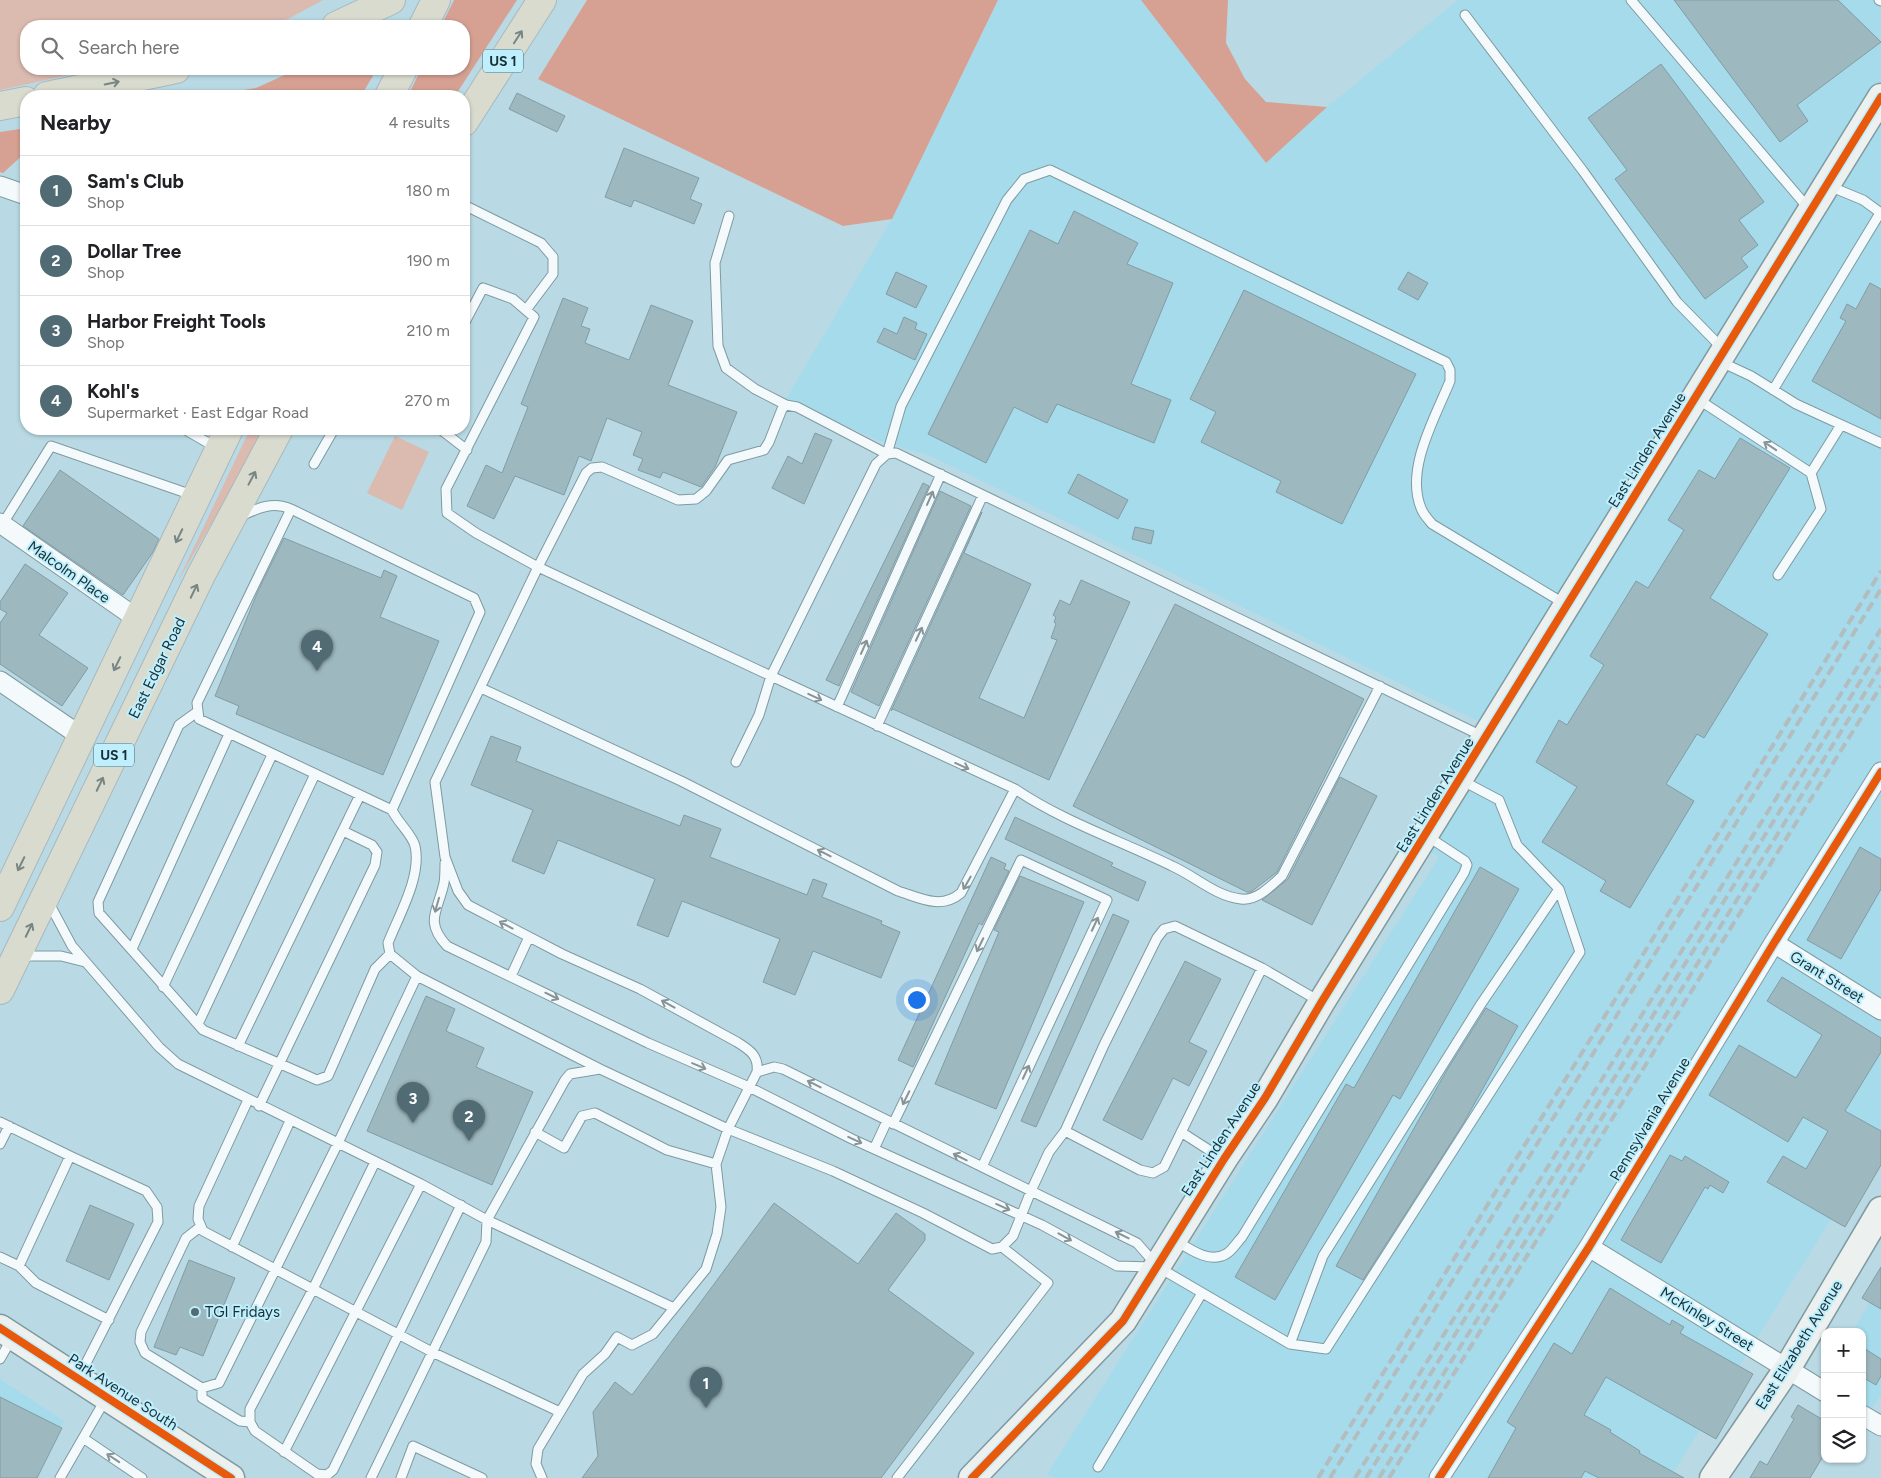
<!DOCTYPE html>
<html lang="en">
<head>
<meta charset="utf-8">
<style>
	:root { --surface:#fff; --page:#f2f2f2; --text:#202124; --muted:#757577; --line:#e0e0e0; --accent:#506b73 }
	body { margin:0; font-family:Figtree,sans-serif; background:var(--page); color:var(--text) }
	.controls { position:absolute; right:15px; bottom:15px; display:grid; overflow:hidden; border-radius:10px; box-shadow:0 1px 4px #0004 }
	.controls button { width:45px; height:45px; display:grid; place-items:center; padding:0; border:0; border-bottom:1px solid var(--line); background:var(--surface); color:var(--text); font:25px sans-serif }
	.you { position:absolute; left:916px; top:999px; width:18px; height:18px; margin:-12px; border:4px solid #fff; border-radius:50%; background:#1a73e8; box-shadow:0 0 0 8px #1a73e833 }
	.badge { display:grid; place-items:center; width:32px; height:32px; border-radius:50%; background:var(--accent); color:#fff; font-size:16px; font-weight:700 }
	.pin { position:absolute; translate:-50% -41px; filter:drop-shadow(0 1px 2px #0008) }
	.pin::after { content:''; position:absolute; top:26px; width:18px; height:15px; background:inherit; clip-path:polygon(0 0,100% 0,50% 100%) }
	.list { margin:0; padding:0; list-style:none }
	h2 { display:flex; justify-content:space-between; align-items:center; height:65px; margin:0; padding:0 20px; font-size:21px }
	h2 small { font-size:16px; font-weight:400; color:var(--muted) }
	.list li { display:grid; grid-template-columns:32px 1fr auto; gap:15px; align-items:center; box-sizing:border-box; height:70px; padding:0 20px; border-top:1px solid var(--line) }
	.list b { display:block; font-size:19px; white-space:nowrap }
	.list p { margin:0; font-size:16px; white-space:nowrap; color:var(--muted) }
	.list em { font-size:16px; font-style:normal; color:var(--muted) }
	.icon { flex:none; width:28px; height:28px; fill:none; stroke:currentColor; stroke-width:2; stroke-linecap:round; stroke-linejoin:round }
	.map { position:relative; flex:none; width:1881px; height:1478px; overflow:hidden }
	.search { position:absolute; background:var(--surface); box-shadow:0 1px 4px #0004; left:20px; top:20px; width:450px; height:55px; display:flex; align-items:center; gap:12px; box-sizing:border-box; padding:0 18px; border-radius:20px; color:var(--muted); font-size:19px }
	.panel { position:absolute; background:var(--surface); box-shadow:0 1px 4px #0004; left:20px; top:90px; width:450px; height:345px; border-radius:20px }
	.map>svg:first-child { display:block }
	.built { fill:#a5dbeb }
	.green { fill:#dbbab0 }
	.forest { fill:#d6a192 }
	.building { fill:#9eb8c0; stroke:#819ca4 }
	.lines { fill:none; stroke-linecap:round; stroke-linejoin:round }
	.lane-casing { stroke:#7f9aa1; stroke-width:11 }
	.street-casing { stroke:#7f9aa1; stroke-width:21 }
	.secondary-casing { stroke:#7f9aa1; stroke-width:29 }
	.highway-casing { stroke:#a8b9be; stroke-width:30 }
	.lane { stroke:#f4f9fb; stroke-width:9 }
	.street { stroke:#f4f9fb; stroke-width:19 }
	.secondary { stroke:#ecf0ee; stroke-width:26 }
	.highway { stroke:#d9dbcf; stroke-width:28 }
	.rail { stroke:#b3bcbf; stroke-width:4; stroke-dasharray:10 5; stroke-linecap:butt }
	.cycleway-casing { stroke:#bfeffd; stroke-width:11 }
	.cycleway { stroke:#e8590c; stroke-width:8 }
	.oneway { stroke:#788582 }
	.oneway2 { stroke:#869498 }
	.poi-dot { fill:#506b73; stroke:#bfeffd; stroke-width:2 }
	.labels { text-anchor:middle; stroke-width:4; stroke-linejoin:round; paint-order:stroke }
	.shield { fill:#bfeffd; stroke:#496972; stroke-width:1 }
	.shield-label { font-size:14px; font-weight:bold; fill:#172f36 }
	.street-label { font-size:15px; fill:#172f36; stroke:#bfeffd }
	.poi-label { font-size:15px; fill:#172f36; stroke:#bfeffd; text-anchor:start }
</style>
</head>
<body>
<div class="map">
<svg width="1881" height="1478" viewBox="0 0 1881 1478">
	<rect width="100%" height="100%" fill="#b9dae4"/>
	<path class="built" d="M998 0H1141L1266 163 1327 107 1458 0H1881V1139L1670 1478H1054L1047 1474 1439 857 1419 844 1490 727 928 455 882 442 786 399 892 219Z
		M1881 1284V1395L1866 1417 1862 1415V1332H1852Z
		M0 1379 64 1421 36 1478H0Z"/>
	<path class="green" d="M0 0H323L288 19 260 26H26V69H96L0 90Z
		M250 429H266L177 583Z
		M395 436 429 452 402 510 367 493Z"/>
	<path class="forest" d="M454 0H517L455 96H408L421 69H464V26H441Z
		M587 0H998L892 219 843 226 538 79Z
		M1141 0H1228L1226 43 1245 79 1266 102 1327 107 1266 163Z
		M298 69H377L361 96H207L256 88Z
		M26 128V152L3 173 0 172V132Z"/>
	<path class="building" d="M1674 0H1838L1881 42 1797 105 1808 121 1780 142Z
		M1661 64 1764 202 1739 220 1758 245 1741 258 1748 267 1705 299 1615 179 1627 170 1588 118Z
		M517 93 565 116 557 132 509 109Z
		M624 148 699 178 690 199 702 204 694 224 634 200 631 207 605 197Z
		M1074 211 1138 243 1127 264 1173 283 1131 384 1171 400 1154 443 1057 404 1047 423 1014 407 986 463 928 434 1030 230 1058 244Z
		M896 272 927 286 916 308 886 294Z
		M1408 272 1428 283 1418 300 1398 289Z
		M1870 283 1881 289V419L1812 381 1846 321 1840 318 1847 304 1856 309Z
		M1244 290 1416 374 1342 524 1276 492 1281 481 1201 442 1216 412 1190 399Z
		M563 298 588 308 581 326 590 329 585 343 629 360 651 305 693 321 668 385 737 412 715 467 701 487 663 472 660 478 638 470 643 459 633 455 642 432 607 418 591 461 579 456 564 495 515 476 494 519 467 506 486 465 502 473 528 407 521 404Z
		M904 317 917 323 915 329 927 334 915 360 877 342 884 328 897 334Z
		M815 433 832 440 804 504 772 488 788 456 802 464Z
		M1740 438 1790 468 1710 598 1768 634 1704 738 1697 734 1666 784 1694 801 1630 908 1600 891 1606 881 1542 842 1577 787 1536 762 1559 720 1567 725 1604 665 1590 656 1636 581 1648 588 1684 530 1668 520 1699 470 1715 479Z
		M60 470 159 539 153 552 123 595 23 526Z
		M1078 474 1128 500 1118 519 1068 493Z
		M923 483 929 486 839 686 826 680Z
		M940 491 971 506 879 706 851 692Z
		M982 512 964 553 1031 584 979 698 1024 718 1057 640 1051 638 1056 624 1054 622 1056 617 1053 615 1060 600 1070 605 1081 580 1130 602 1049 780 893 709 891 711Z
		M1135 527 1154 531 1151 544 1132 539Z
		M284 538 381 578 384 570 397 576 380 617 439 641 383 775 236 714 239 706 215 696 258 591Z
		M25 564 68 593 39 635 88 668 62 706 0 664V623L7 613 0 609V602Z
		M1175 604 1364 699 1277 872 1251 892H1247L1073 806Z
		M491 736 521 747 516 761 680 826 684 815 721 829 710 857 807 895 813 879 827 884 822 897 882 921 881 924 900 932 881 978 813 951 795 995 763 982 780 939 682 901 668 937 637 925 655 879 558 840 544 874 512 861 533 810 471 785Z
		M1340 777 1377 796 1312 925 1262 900 1288 879Z
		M1015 817 1113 863 1111 866 1146 882 1138 901 1005 839Z
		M1860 847 1881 859V889L1841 959 1807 940Z
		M991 857 1006 864 1004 869 1009 871 982 925 979 923 913 1067 898 1060Z
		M1480 867 1519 889 1400 1099 1393 1095 1275 1300 1235 1277 1346 1084 1354 1088Z
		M1020 876 1084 902 996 1109 935 1084 999 932 994 930Z
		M1113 914 1129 921 1036 1127 1021 1121Z
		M1185 961 1221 979 1189 1042 1207 1051 1189 1086 1173 1078 1142 1140 1103 1120Z
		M1782 977 1881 1038V1052L1845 1111 1881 1131V1165L1845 1227 1767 1182 1783 1156 1806 1169 1828 1131 1803 1117 1788 1142 1709 1095 1739 1045 1796 1078 1822 1035 1767 1001Z
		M426 996 455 1009 446 1031 484 1048 476 1067 533 1092 492 1185 367 1131Z
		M1486 1008 1518 1026 1463 1124 1363 1280 1336 1266 1447 1070Z
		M1670 1155 1682 1161 1685 1156 1729 1182 1723 1193 1710 1185 1708 1189 1705 1187 1661 1263 1621 1240Z
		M774 1203 858 1264 896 1213 925 1234V1240L888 1290 974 1353 881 1478H582L598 1456 593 1412 615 1382 632 1395Z
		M90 1205 134 1224 109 1280 66 1261Z
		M189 1260 235 1278 203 1356 180 1347 176 1355 154 1347Z
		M1881 1267V1309L1862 1298Z
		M1610 1288 1670 1325 1672 1320 1684 1327 1680 1333 1753 1374 1716 1439 1606 1377 1584 1415 1611 1430 1610 1432 1640 1451 1639 1453 1684 1478H1599L1585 1471 1581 1478H1488L1516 1428 1507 1422 1554 1343 1572 1354Z
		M1862 1347 1881 1359V1376L1876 1385 1862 1377Z
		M0 1397 62 1428 37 1478H0Z
		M1798 1405 1825 1421V1453L1810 1478H1750L1760 1461 1767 1465 1794 1419 1791 1417Z"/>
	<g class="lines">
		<g class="lane-casing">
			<path id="lane" d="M1631 0 1809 209
				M1879 0 1881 1
				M1465 15 1583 171 1677 302 1723 349
				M1829 186 1863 200 1881 213
				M464 210 466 206 541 243 553 257V274L526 310
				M729 216 715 263 718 346 726 368 755 389 786 405
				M464 324 483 288 513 299 534 317 446 489 447 513 476 533 538 567 586 473 592 468 602 467 678 500 696 499 706 491 728 460 764 450 769 442 782 409 786 405 797 407 887 454 901 406 1007 200 1024 179 1050 170 1446 362 1450 370V381C1435 418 1405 469 1421 508 1423 514 1428 519 1432 524L1565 604
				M1721 362 1751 376 1796 404 1881 443
				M1773 390 1880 213
				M1696 398 1811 473
				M184 429 217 448
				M440 429 467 450
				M314 464 334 429
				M241 516C258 508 273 501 291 509
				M2 525 51 446 195 496
				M1778 575 1821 509 1811 473 1841 425
				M481 688 681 781 898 891C920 898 941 910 961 893L1015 789 771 676 759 715 736 762
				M837 707 941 474
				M197 712 179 725 98 902 99 913 203 1030 317 1080 328 1076 375 969 390 954
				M877 726 983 495
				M1015 789C1064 822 1119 840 1172 866 1195 876 1215 896 1241 899 1257 901 1271 886 1282 876L1380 686
				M392 810 199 719 197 703 291 509 474 598 480 612 392 810C398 823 412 834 415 846 422 876 399 915 388 943L390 954 417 976
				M445 863C445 869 445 877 444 883 438 911 424 921 447 946L648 1043 749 1087 852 1139 1042 1225 1117 1266 1152 1267
				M49 903 72 946 159 1047 178 1064 421 1184 487 1220 565 1080 570 1074 600 1069 728 1129 833 1171 923 1213 992 1249 1002 1247 1013 1236 1031 1191 1049 1152 1065 1131 1104 1045 1157 938 1164 929 1175 926 1262 968 1319 1001
				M132 949 229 734
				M22 956H61L85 962
				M511 976 529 937
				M163 987 272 755
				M198 1024 315 774
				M238 1046 360 795
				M757 1072 774 1067 783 1069 1137 1243 1158 1267 1290 1344 1323 1256 1481 1004 1559 889 1517 845 1499 800 1461 780
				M248 1100 199 1206 198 1219 203 1231 432 1352 560 1412
				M259 1106 375 865 377 852 372 845 343 831
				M0 1122 70 1156
				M893 1124 1021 860 1107 900 982 1167
				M1065 1131 1140 1170 1153 1173 1164 1167 1262 968
				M535 1132 564 1148 582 1116 595 1113 667 1150 716 1164
				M1181 1132 1223 1159
				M0 1144 9 1126
				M874 1149 887 1121
				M375 1162 313 1289 250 1409V1422L255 1431 317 1474 327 1475 333 1470 461 1205
				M200 1227 186 1238 141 1332 140 1342 145 1353 202 1388 219 1383 338 1143 417 976 600 1069
				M1175 1240C1188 1248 1209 1264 1226 1254 1232 1251 1237 1242 1242 1237L1464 873 1467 865 1465 861 1427 836
				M232 1247 290 1121
				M0 1257 19 1266 70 1156 146 1191 157 1207 158 1222 79 1377
				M19 1266 36 1283 109 1320
				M1290 1344 1326 1349 1580 952 1559 889
				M0 1359 12 1338
				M202 1388V1398L240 1421 250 1422
				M83 1438 142 1478
				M284 1452 421 1184
				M1098 1467 1202 1293
				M60 1478 105 1400
				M371 1478 486 1242 487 1220 674 1308
				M401 1478 413 1446 482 1478
				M542 1478 536 1464 538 1449 583 1374 605 1354 617 1337 632 1345 653 1334 706 1269 717 1234 721 1207 716 1164 728 1129 757 1072C759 1056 750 1050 737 1042L640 989 562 954 468 905 458 891 445 857 435 782 538 567 771 676 876 464 887 454 896 453 1484 737
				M897 1478 1048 1283 1002 1247"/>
		</g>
		<g class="street-casing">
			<path id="street" d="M0 186 26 195
				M0 523 139 620
				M0 681 82 737
				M1774 943 1881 1010
				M1589 1247 1825 1392
				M1862 1415 1881 1426
				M1439 1478 1589 1247 1774 943 1881 772"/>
		</g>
		<g class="secondary-casing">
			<path id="secondary" d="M0 1328 231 1478
				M972 1478 1123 1321 1224 1159 1265 1098 1321 1003 1881 97
				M1713 1478 1787 1369 1881 1210"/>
		</g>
		<g class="highway-casing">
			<path id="highway" d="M336 26 391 0
				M423 26 436 0
				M47 96 176 69
				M389 96 403 69
				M0 106 26 101
				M464 122 542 0
				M0 907 229 429
				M0 990 201 575 279 429"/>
		</g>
		<use href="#lane" class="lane"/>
		<use href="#street" class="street"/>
		<use href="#secondary" class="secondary"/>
		<use href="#highway" class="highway"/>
		<path class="rail" d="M1318 1478 1881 571
			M1330 1478 1881 589
			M1355 1478 1881 629
			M1366 1478 1881 648
			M1379 1478 1881 667
			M1389 1478 1881 686"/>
		<g class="cycleway-casing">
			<path id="cycleway" d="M0 1328 231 1478
				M972 1478 1123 1321 1224 1159 1265 1098 1321 1003 1881 97
				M1439 1478 1589 1247 1774 943 1881 772"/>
		</g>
		<use href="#cycleway" class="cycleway"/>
	</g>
	<defs><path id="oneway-shaft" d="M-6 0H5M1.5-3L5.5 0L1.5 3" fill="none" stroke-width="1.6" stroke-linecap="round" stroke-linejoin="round" transform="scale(1.25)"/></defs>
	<g class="oneway">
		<use href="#oneway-shaft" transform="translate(518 37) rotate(-57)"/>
		<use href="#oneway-shaft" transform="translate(112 83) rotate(-12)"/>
		<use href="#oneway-shaft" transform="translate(252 478) rotate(-62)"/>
		<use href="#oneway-shaft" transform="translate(179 536) rotate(116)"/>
		<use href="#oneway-shaft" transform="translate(194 591) rotate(-64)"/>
		<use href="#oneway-shaft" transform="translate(117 664) rotate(116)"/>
		<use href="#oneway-shaft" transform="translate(100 784) rotate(-64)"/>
		<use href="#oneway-shaft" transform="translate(21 864) rotate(116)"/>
		<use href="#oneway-shaft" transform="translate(29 930) rotate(-64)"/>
	</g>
	<g class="oneway2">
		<use href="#oneway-shaft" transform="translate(1770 446) rotate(-146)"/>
		<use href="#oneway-shaft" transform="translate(930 498) rotate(-66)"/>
		<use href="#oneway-shaft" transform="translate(919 634) rotate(-65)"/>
		<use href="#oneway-shaft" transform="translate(864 647) rotate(-66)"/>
		<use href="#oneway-shaft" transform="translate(815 697) rotate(25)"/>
		<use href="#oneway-shaft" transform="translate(962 766) rotate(24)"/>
		<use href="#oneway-shaft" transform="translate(824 853) rotate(-153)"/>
		<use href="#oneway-shaft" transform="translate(967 883) rotate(120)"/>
		<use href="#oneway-shaft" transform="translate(437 905) rotate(106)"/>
		<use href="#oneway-shaft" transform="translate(1095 924) rotate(-65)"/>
		<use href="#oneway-shaft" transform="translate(506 925) rotate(-152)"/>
		<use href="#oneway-shaft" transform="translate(980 945) rotate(116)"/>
		<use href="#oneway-shaft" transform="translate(552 996) rotate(26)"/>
		<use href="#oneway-shaft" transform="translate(668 1004) rotate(-151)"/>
		<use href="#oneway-shaft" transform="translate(699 1066) rotate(23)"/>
		<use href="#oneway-shaft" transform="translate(1026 1072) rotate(-65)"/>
		<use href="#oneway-shaft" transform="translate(814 1084) rotate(-153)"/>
		<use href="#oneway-shaft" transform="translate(906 1098) rotate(116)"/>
		<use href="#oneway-shaft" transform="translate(855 1140) rotate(25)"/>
		<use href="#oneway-shaft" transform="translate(960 1157) rotate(-154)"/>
		<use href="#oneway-shaft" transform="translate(1003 1207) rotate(24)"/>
		<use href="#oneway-shaft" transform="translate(1122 1235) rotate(-154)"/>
		<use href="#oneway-shaft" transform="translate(1065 1237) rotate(29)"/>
		<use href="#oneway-shaft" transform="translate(113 1458) rotate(-146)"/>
	</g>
	<circle class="poi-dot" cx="195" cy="1312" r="5"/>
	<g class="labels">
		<g class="shield">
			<rect x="483" y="49.5" width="40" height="23" rx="4"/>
			<rect x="94" y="743.5" width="40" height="23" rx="4"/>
		</g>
		<g class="shield-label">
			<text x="503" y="66">US 1</text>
			<text x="114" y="760">US 1</text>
		</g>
		<g class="street-label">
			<text transform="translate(1647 450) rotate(-58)" y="5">East Linden Avenue</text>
			<text transform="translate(69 572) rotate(35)" y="5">Malcolm Place</text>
			<text transform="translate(157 668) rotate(-64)" y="5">East Edgar Road</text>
			<text transform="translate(1435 795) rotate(-58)" y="5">East Linden Avenue</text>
			<text transform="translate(1827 977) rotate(32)" y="5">Grant Street</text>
			<text transform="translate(1650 1119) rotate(-59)" y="5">Pennsylvania Avenue</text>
			<text transform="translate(1221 1139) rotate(-57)" y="5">East Linden Avenue</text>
			<text transform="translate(1707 1319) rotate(32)" y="5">McKinley Street</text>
			<text transform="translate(1799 1345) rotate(-58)" y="5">East Elizabeth Avenue</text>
			<text transform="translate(123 1392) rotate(33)" y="5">Park Avenue South</text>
		</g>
		<g class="poi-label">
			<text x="205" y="1317">TGI Fridays</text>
		</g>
	</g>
</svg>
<div class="controls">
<button>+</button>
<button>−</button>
<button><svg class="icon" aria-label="layers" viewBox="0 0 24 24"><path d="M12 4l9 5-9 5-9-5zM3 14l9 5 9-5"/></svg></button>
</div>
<div class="you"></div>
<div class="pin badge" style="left:706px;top:1408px">1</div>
<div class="pin badge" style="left:469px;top:1141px">2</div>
<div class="pin badge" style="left:413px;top:1123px">3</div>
<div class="pin badge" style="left:317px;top:671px">4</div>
<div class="search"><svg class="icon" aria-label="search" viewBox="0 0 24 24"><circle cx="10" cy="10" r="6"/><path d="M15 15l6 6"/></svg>Search here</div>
<section class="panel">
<h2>Nearby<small>4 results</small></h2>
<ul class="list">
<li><span class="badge">1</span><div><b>Sam's Club</b><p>Shop</p></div><em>180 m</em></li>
<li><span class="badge">2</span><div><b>Dollar Tree</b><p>Shop</p></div><em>190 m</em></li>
<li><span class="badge">3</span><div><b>Harbor Freight Tools</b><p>Shop</p></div><em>210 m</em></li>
<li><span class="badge">4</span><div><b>Kohl's</b><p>Supermarket · East Edgar Road</p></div><em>270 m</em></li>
</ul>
</section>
</div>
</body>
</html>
